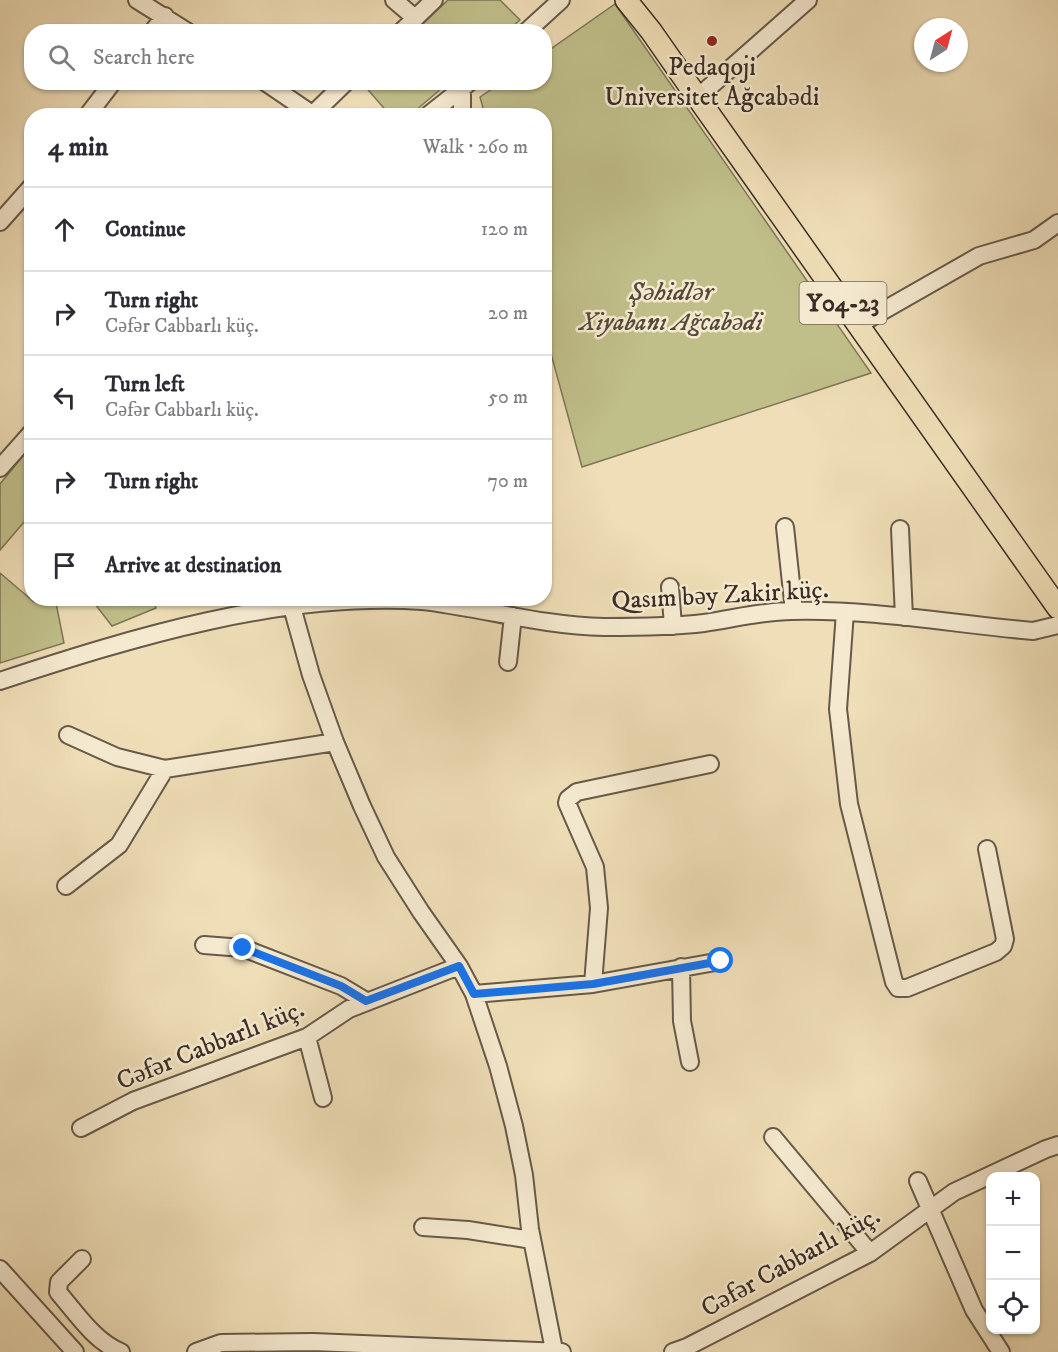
<!DOCTYPE html>
<html lang="en">
<head>
<meta charset="utf-8">
<style>
	:root { --surface:#fff; --page:#f2f2f3; --text:#2b2b33; --muted:#7c7c81; --line:#e1e1e2 }
	body { margin:0; font-family:"IM FELL DW Pica",serif; background:var(--page); color:var(--text) }
	.controls { position:absolute; right:18px; bottom:18px; display:grid; overflow:hidden; border-radius:12px; box-shadow:0 2px 4px #0004 }
	.controls button { width:54px; height:54px; display:grid; place-items:center; padding:0; border:0; border-bottom:2px solid var(--line); background:var(--surface); color:var(--text); font:30px sans-serif }
	.compass { position:absolute; left:914px; top:18px; width:54px; height:54px; border-radius:50%; background:var(--surface); box-shadow:0 2px 4px #0004; rotate:36deg }
	.stop { position:absolute; width:18px; height:18px; margin:-14px; border:4px solid #1a73e8; border-radius:50%; background:#fff }
	.stop.end { background:#1a73e8; border-color:#fff; box-shadow:0 2px 6px #0008 }
	.list { margin:0; padding:0; list-style:none }
	h2 { display:flex; justify-content:space-between; align-items:center; height:78px; margin:0; padding:0 24px; font-size:26px }
	h2 small { font-size:20px; font-weight:400; color:var(--muted) }
	.list li { display:grid; grid-template-columns:39px 1fr auto; gap:18px; align-items:center; box-sizing:border-box; height:84px; padding:0 24px; border-top:2px solid var(--line) }
	.list b { display:block; font-size:22px; white-space:nowrap }
	.list p { margin:0; font-size:20px; white-space:nowrap; color:var(--muted) }
	.list em { font-size:20px; font-style:normal; color:var(--muted) }
	.icon { flex:none; width:33px; height:33px; fill:none; stroke:currentColor; stroke-width:2; stroke-linecap:round; stroke-linejoin:round }
	.map { position:relative; flex:none; width:1058px; height:1352px; overflow:hidden }
	.search { position:absolute; background:var(--surface); box-shadow:0 2px 4px #0004; left:24px; top:24px; width:528px; height:66px; display:flex; align-items:center; gap:15px; box-sizing:border-box; padding:0 21px; border-radius:24px; color:var(--muted); font-size:22px }
	.panel { position:absolute; background:var(--surface); box-shadow:0 2px 4px #0004; left:24px; top:108px; width:528px; height:498px; border-radius:24px }
	.map>svg:first-child { display:block }
	.green { fill:#c0bf8a; stroke:#7d7658; stroke-width:1.5 }
	.lines { fill:none; stroke-linecap:round; stroke-linejoin:round }
	.minor-casing { stroke:#67594a; stroke-width:20 }
	.major-casing { stroke:#3a2d26; stroke-width:24 }
	.minor { stroke:#f5ead0; stroke-width:16 }
	.major { stroke:#efdeb7; stroke-width:21 }
	.route { stroke:#1a73e8; stroke-width:8 }
	.poi-dot { fill:#8f2418; stroke:#f5ead0; stroke-width:2 }
	.labels { text-anchor:middle; stroke-width:5; stroke-linejoin:round; paint-order:stroke }
	.shield { fill:#f5ead0; stroke:#726659; stroke-width:1.5 }
	.shield-label { font-size:24px; font-weight:bold; fill:#3a2d26 }
	.poi-label { font-size:26px; fill:#3a2d26; stroke:#f5ead0 }
	.park-label { font-size:26px; font-style:italic; fill:#554a3a; stroke:#f5ead0 }
	.street-label { font-size:26px; fill:#3a2d26; stroke:#f5ead0 }
</style>
</head>
<body>
<div class="map">
<svg width="1058" height="1352" viewBox="0 0 1058 1352">
	<rect width="100%" height="100%" fill="#efdeb7"/>
	<filter id="stains"><feTurbulence type="fractalNoise" baseFrequency=".00333" numOctaves="4"/><feColorMatrix values="0 0 0 0 .2 0 0 0 0 .09 0 0 0 0 .02 0 0 0 .5 -.17"/></filter>
	<radialGradient id="worn" r=".72"><stop offset=".6" stop-color="#630" stop-opacity="0"/><stop offset="1" stop-color="#630" stop-opacity=".3"/></radialGradient>
	<path class="green" d="M448 0H500L520 20 507 31H415Z
		M615 4 871 373 582 467 545 332 544 116 485 115 480 97 501 83 544 82 545 53Z
		M362 83V82L448 83 409 116 390 115Z
		M31 446V514L0 550V484Z
		M0 573 34 602 41 599H61L56 603 64 643 0 663Z
		M91 599H153L156 608 112 626Z"/>
	<g class="lines">
		<g class="minor-casing">
			<path id="minor" d="M137 0 188 32
				M394 0 415 18
				M152 32 165 16
				M401 32 434 0
				M526 32 561 0
				M265 82 312 114
				M698 97 808 0
				M87 116 113 82
				M311 116 346 82
				M427 116 470 82
				M462 116V89
				M0 222 32 186
				M858 325 979 256 1034 240 1058 223
				M0 468 32 432
				M785 527 794 611
				M900 529 904 617
				M670 587 673 626
				M292 607 311 675 335 742 362 806 386 857 421 912 459 966 474 994 498 1066 514 1126 524 1175 530 1229 554 1350
				M845 612 838 709 849 804 894 982 898 988H907L996 952 1003 946 1005 939 987 849
				M508 662 513 616
				M0 681C134 637 280 592 422 601 437 602 453 606 468 608 513 616 558 626 604 627 637 627 671 627 704 623 733 619 762 611 792 611 873 609 953 624 1033 631L1058 625
				M68 735 117 757 165 769 335 742
				M66 886 119 845 165 769
				M204 945 243 948 341 986 366 1001
				M681 967 682 1021 690 1062
				M593 984 599 908 595 867 567 803 568 799 577 792 710 764
				M474 994 593 984 721 961
				M307 1037 323 1098
				M81 1128 133 1101 307 1037 349 1009 459 966
				M773 1137 870 1253
				M918 1181 974 1310 1001 1352
				M423 1227 468 1230 532 1240
				M82 1259 59 1282 58 1292C76 1313 95 1342 121 1352
				M0 1269 75 1352
				M196 1352 221 1343 313 1342 562 1352
				M673 1352 687 1347 870 1253 954 1192 1046 1149 1058 1145"/>
		</g>
		<g class="major-casing">
			<path id="major" d="M626 0 651 31 688 84 1058 608"/>
		</g>
		<use href="#minor" class="minor"/>
		<use href="#major" class="major"/>
	</g>
	<g class="lines">
		<path class="route" d="M243 948 341 986 366 1001 459 966 474 994 593 984 721 961"/>
	</g>
	<circle class="poi-dot" cx="712" cy="41" r="6"/>
	<g class="labels">
		<rect class="shield" x="799.5" y="282" width="87" height="42" rx="4.5"/>
		<g class="shield-label">
			<text x="843" y="311">Y04-23</text>
		</g>
		<g class="poi-label">
			<text x="712" y="75">Pedaqoji<tspan x="712" dy="30">Universitet Ağcabədi</tspan></text>
		</g>
		<g class="park-label">
			<text x="671" y="300">Şəhidlər<tspan x="671" dy="30">Xiyabanı Ağcabədi</tspan></text>
		</g>
		<g class="street-label">
			<text transform="translate(720 594) rotate(-3)" y="9">Qasım bəy Zakir küç.</text>
			<text transform="translate(210 1044) rotate(-22)" y="9">Cəfər Cabbarlı küç.</text>
			<text transform="translate(790 1261) rotate(-29)" y="9">Cəfər Cabbarlı küç.</text>
		</g>
	</g>
	<rect width="100%" height="100%" filter="url(#stains)"/>
	<rect width="100%" height="100%" fill="url(#worn)"/>
</svg>
<div class="controls">
<button>+</button>
<button>−</button>
<button><svg class="icon" aria-label="locate" viewBox="0 0 24 24"><circle cx="12" cy="12" r="6"/><path d="M12 2v4M12 18v4M2 12h4M18 12h4"/></svg></button>
</div>
<svg class="compass" viewBox="-18 -18 36 36"><path d="M0-13l5 13h-10z" fill="#e53935"/><path d="M0 13l5-13h-10z" fill="#7c7c81"/></svg>
<div class="stop" style="left:721px;top:961px"></div>
<div class="stop end" style="left:243px;top:948px"></div>
<div class="search"><svg class="icon" aria-label="search" viewBox="0 0 24 24"><circle cx="10" cy="10" r="6"/><path d="M15 15l6 6"/></svg>Search here</div>
<section class="panel">
<h2>4 min<small>Walk · 260 m</small></h2>
<ul class="list">
<li><svg class="icon" aria-label="ahead" viewBox="0 0 24 24"><path d="M12 20V5M6 11l6-6 6 6"/></svg><div><b>Continue</b></div><em>120 m</em></li>
<li><svg class="icon" aria-label="right" viewBox="0 0 24 24"><path d="M7 20v-9h11M14 6l5 5-5 5"/></svg><div><b>Turn right</b><p>Cəfər Cabbarlı küç.</p></div><em>20 m</em></li>
<li><svg class="icon" aria-label="left" viewBox="0 0 24 24"><path d="M17 20v-9H6M10 6l-5 5 5 5"/></svg><div><b>Turn left</b><p>Cəfər Cabbarlı küç.</p></div><em>50 m</em></li>
<li><svg class="icon" aria-label="right" viewBox="0 0 24 24"><path d="M7 20v-9h11M14 6l5 5-5 5"/></svg><div><b>Turn right</b></div><em>70 m</em></li>
<li><svg class="icon" aria-label="arrive" viewBox="0 0 24 24"><path d="M6 21V4h12l-3 4 3 4H6"/></svg><div><b>Arrive at destination</b></div></li>
</ul>
</section>
</div>
</body>
</html>
